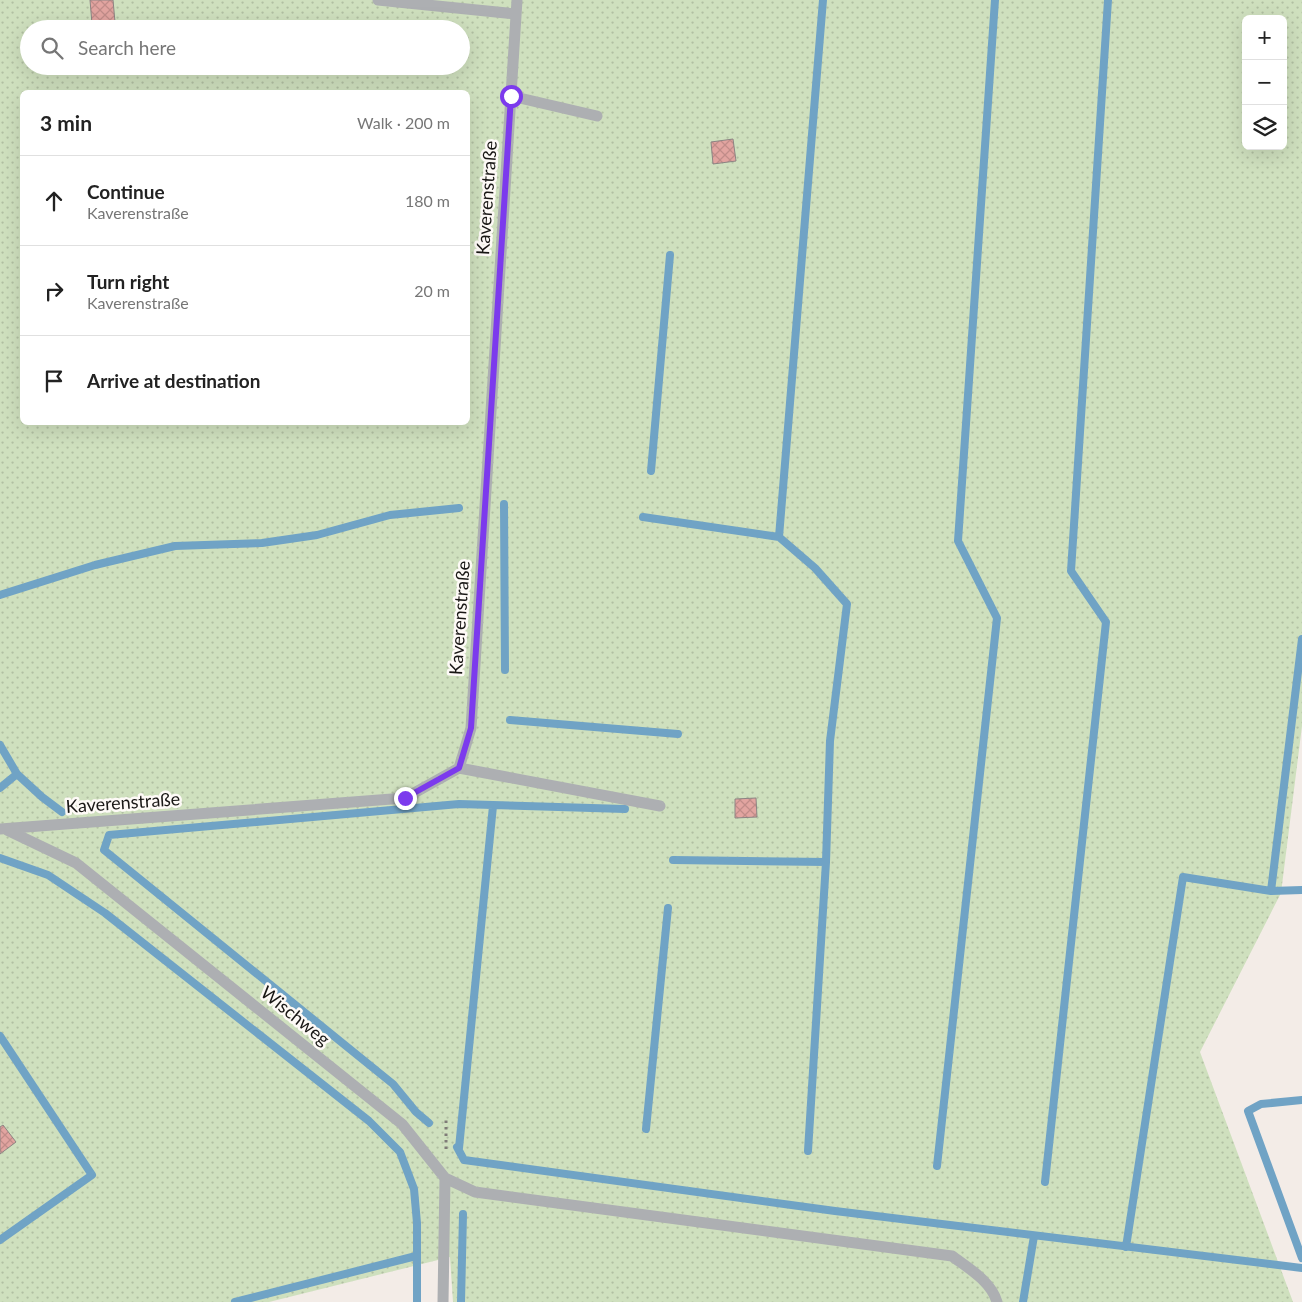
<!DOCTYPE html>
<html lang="en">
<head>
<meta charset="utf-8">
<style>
	:root { --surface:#fff; --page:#f6f6f6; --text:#222; --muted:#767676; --line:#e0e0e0 }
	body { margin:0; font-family:Lato,sans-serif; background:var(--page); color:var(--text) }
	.controls { position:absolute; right:15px; top:15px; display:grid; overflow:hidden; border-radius:8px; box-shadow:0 5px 20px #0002 }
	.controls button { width:45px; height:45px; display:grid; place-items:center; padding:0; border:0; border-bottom:1px solid var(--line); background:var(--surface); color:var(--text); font:25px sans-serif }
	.stop { position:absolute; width:15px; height:15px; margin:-11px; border:4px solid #7c3aed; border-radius:50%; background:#fff }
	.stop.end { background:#7c3aed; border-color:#fff; box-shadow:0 1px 5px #0008 }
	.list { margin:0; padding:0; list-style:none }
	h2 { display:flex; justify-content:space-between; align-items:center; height:65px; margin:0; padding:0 20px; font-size:21px }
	h2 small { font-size:16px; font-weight:400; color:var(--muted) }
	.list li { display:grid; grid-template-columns:32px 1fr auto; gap:15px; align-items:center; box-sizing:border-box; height:90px; padding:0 20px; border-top:1px solid var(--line) }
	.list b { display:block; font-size:19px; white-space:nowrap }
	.list p { margin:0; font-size:16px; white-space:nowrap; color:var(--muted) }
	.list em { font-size:16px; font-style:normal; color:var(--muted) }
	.icon { flex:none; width:28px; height:28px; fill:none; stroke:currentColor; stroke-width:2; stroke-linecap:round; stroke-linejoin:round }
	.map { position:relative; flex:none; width:1302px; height:1302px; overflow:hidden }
	.search { position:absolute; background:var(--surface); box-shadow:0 5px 20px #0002; left:20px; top:20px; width:450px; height:55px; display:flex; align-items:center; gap:12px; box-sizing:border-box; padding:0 18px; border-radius:28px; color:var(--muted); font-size:19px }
	.panel { position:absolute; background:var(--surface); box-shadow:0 5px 20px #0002; left:20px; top:90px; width:450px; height:335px; border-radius:8px }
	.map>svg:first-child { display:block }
	.grass { fill:url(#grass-dots); fill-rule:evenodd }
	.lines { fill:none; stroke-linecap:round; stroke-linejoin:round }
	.stream { stroke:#70a3c5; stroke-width:8 }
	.building { fill:url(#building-cross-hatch); stroke:#8c8483 }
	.path { stroke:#7f7b77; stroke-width:3; stroke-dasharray:2.5 4; stroke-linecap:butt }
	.service { stroke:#adafb2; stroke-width:11 }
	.route { stroke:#7c3aed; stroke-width:6 }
	.labels { text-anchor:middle; stroke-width:5; stroke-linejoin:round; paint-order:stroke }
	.street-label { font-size:18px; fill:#191715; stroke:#fefaf7 }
</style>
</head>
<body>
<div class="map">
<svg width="1302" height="1302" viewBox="0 0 1302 1302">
	<defs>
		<pattern id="grass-dots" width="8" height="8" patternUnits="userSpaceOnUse" patternTransform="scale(1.25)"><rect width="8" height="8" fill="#cfe0be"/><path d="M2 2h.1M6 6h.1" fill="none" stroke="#b1bfa2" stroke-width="1.8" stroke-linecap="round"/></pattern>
		<pattern id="building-cross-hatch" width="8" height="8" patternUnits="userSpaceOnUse" patternTransform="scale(1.25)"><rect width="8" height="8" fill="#e2a4a0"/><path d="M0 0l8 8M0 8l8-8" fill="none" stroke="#c18c89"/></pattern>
	</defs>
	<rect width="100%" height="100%" fill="#f3ece7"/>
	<path class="grass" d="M0 0H1302V726L1281 893 1200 1052 1293 1302H453L450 1257 269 1302H0ZM1246 19H1283V146H1246ZM29 29H461V66H29ZM22 92H468V422H22Z"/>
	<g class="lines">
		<path class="stream" d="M651 471 670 255
			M504 504 505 670
			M643 517 779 537
			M0 595 95 565 175 546 262 543 317 535 390 515 459 508
			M510 720 678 734
			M0 745 17 774 42 797 62 812
			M0 788 17 774
			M0 858 48 875 105 913 369 1121 400 1152 414 1189 417 1223V1302
			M673 860 826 862 830 741 847 604 815 568 779 537 823 0
			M1271 891 1302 639
			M0 1036 92 1175 0 1240
			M1302 1100 1261 1104 1248 1111 1302 1258
			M429 1123 416 1112 393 1084 104 850 109 835 459 804 625 809
			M646 1129 668 908
			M457 1147 464 1160 835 1211 1302 1268
			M459 1148 493 806
			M808 1151 826 862
			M937 1166 997 618 958 541 995 0
			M1045 1182 1106 622 1071 571 1108 0
			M1126 1247 1183 877 1271 891 1302 890
			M235 1302 416 1256
			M461 1302 463 1214
			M1023 1302 1034 1236"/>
	</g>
	<path class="building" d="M90 0H113L115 22 92 24Z
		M733 139 736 161 713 164 711 142Z
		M756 798 757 817 735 818V799Z
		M3 1125 16 1142 0 1154V1127Z"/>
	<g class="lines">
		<path class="path" d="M446 1149V1119"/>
		<path class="service" d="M378 0 516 14
			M511 96 597 116
			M459 768 660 806
			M0 829 405 798 459 768 471 728 517 0
			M7 830 76 863 402 1124 445 1178 443 1302
			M445 1178 475 1192 952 1256C968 1268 991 1281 997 1302"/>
	</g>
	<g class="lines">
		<path class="route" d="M405 798 459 768 471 728 511 96"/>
	</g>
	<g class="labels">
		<g class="street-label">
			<text transform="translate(487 198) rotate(-86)" y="6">Kaverenstraße</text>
			<text transform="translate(460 618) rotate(-86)" y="6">Kaverenstraße</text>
			<text transform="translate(123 803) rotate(-4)" y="6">Kaverenstraße</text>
			<text transform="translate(295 1016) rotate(39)" y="6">Wischweg</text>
		</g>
	</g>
</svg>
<div class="controls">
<button>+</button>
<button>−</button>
<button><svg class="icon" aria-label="layers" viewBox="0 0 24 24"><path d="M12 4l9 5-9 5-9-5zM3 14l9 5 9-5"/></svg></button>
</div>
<div class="stop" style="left:511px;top:96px"></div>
<div class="stop end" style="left:405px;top:798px"></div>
<div class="search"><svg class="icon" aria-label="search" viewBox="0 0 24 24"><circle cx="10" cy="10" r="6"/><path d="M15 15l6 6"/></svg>Search here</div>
<section class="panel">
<h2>3 min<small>Walk · 200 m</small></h2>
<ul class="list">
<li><svg class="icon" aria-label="ahead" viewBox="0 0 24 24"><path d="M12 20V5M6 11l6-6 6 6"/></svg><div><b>Continue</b><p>Kaverenstraße</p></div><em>180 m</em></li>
<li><svg class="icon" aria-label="right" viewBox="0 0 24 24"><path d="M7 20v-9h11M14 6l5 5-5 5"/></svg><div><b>Turn right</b><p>Kaverenstraße</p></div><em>20 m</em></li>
<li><svg class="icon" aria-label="arrive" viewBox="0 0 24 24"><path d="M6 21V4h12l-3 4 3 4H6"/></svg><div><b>Arrive at destination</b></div></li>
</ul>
</section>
</div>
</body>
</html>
